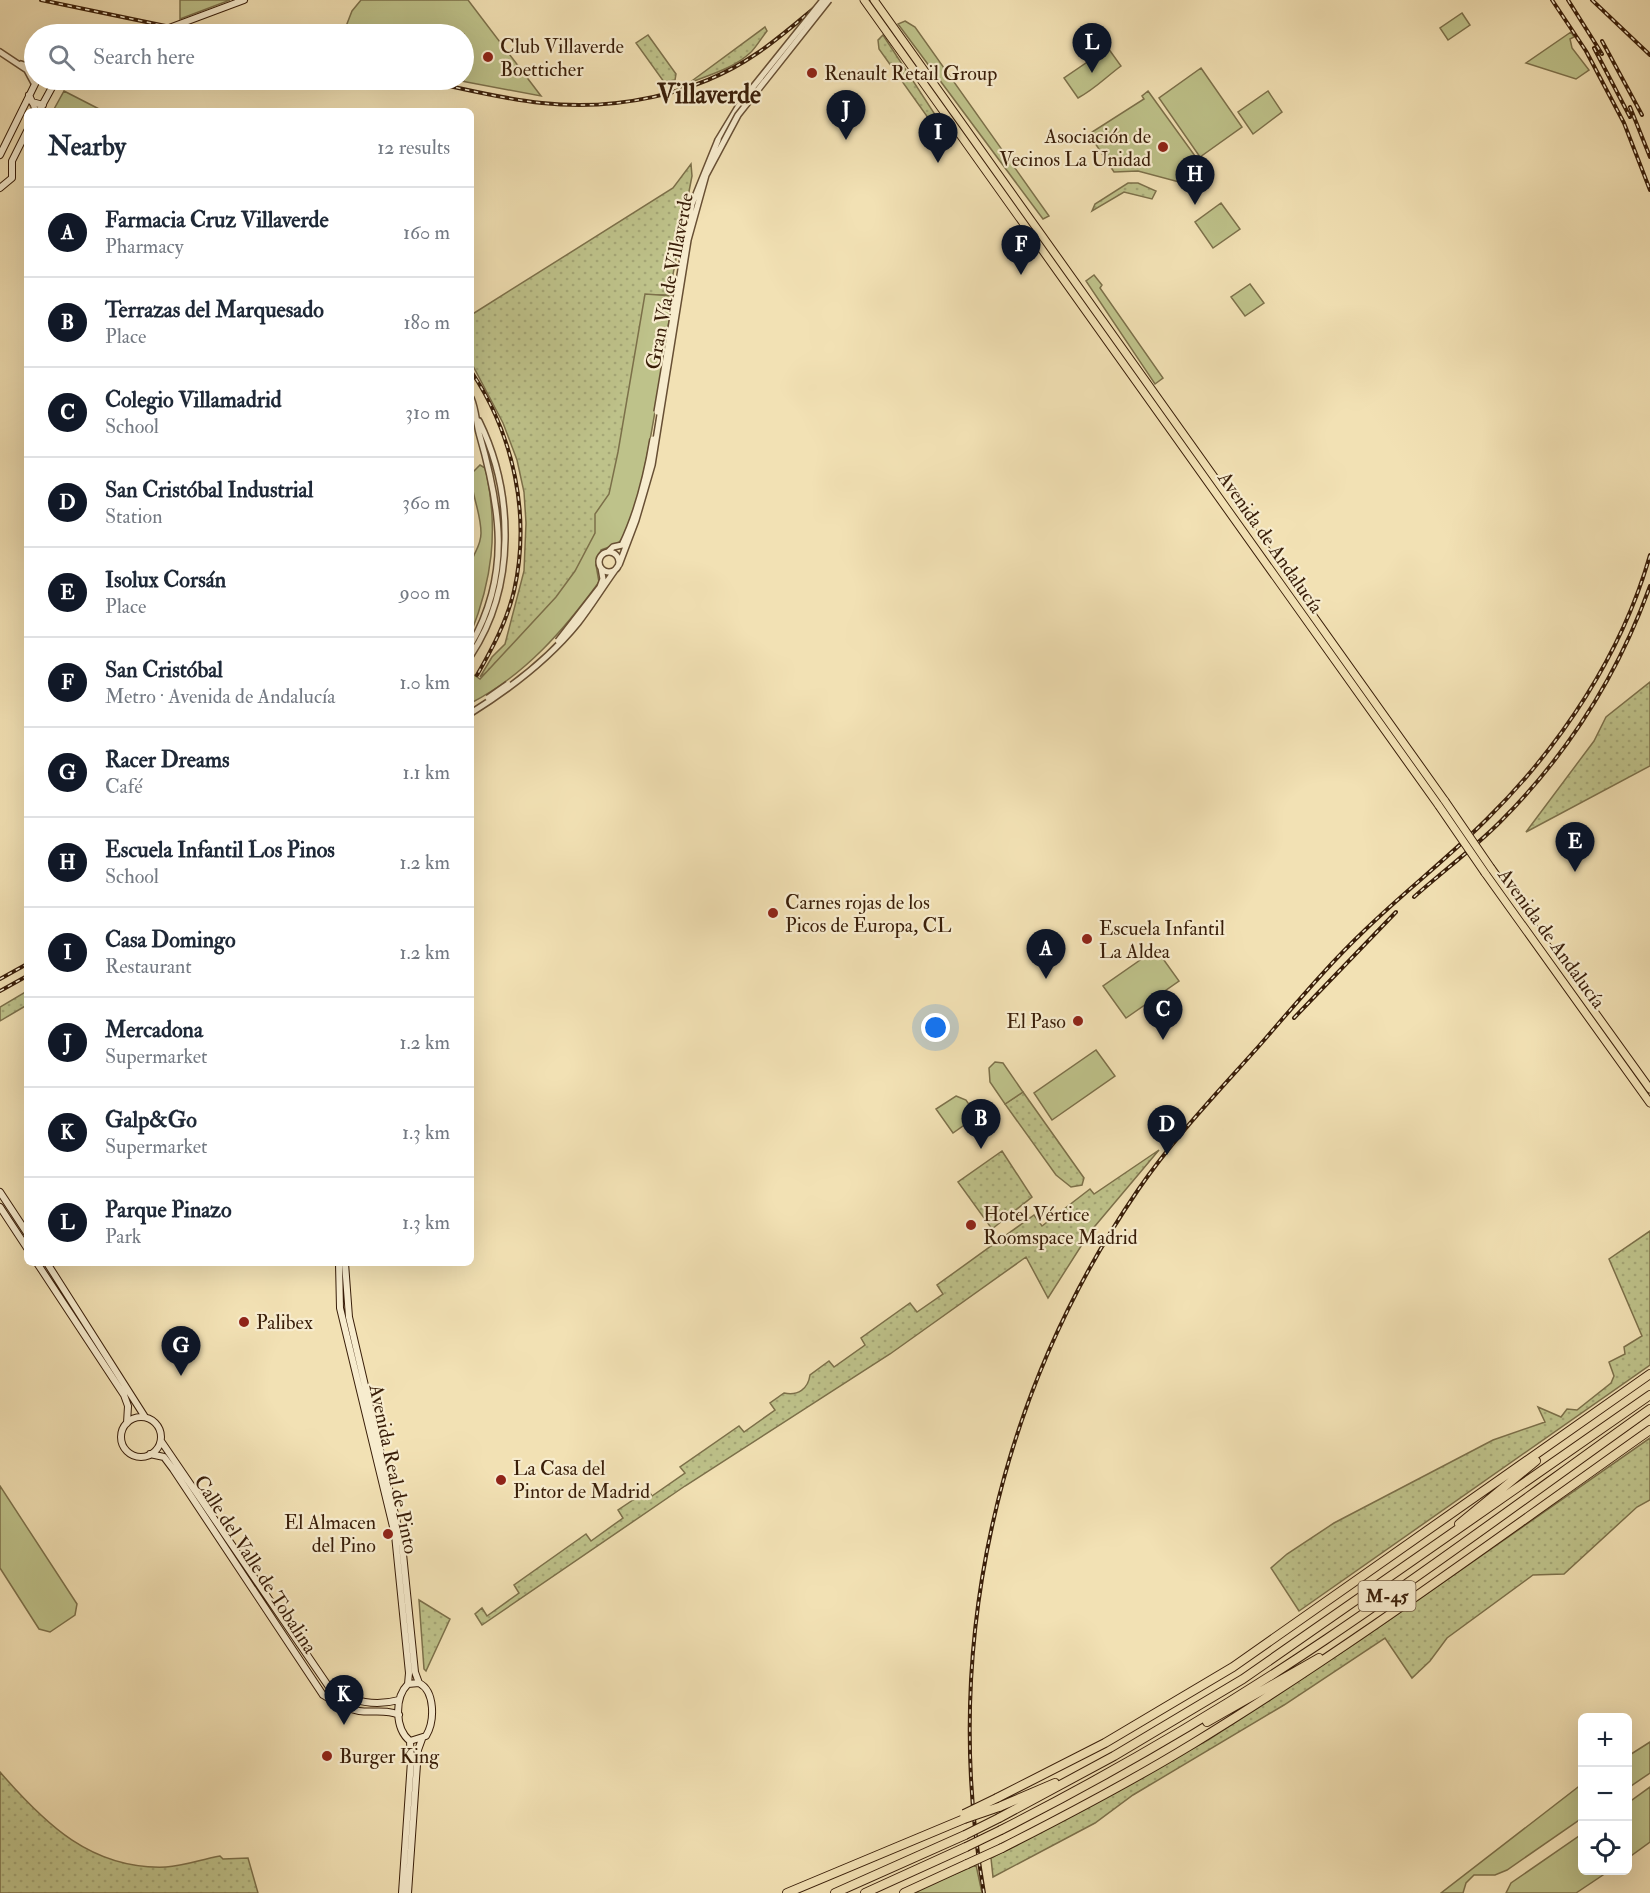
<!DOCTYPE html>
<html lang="en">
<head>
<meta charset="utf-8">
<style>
	:root { --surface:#fff; --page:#f2f2f3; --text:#1f2937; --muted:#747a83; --line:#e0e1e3; --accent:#111827 }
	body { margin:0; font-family:"IM FELL Double Pica",serif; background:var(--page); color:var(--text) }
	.controls { position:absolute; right:18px; bottom:18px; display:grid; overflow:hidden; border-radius:9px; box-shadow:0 6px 24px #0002 }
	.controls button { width:54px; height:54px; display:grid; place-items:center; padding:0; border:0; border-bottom:2px solid var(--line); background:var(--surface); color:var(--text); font:30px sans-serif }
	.you { position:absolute; left:936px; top:1028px; width:21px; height:21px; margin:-15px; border:4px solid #fff; border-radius:50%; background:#1a73e8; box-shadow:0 0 0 9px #1a73e833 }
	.badge { display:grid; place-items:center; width:39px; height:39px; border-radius:50%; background:var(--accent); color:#fff; font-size:20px; font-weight:700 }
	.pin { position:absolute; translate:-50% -50px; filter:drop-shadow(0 2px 3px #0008) }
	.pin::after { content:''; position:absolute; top:32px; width:21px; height:18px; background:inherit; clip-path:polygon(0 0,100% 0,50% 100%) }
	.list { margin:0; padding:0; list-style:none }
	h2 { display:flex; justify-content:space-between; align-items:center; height:78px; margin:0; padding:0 24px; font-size:26px }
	h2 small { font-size:20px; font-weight:400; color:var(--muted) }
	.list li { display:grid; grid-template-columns:39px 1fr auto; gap:18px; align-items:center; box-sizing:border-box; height:90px; padding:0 24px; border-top:2px solid var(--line) }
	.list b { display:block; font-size:22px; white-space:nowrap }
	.list p { margin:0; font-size:20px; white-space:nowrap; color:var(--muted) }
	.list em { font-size:20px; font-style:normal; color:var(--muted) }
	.icon { flex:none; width:33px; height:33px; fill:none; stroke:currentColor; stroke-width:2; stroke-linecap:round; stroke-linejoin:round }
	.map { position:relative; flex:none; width:1650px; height:1893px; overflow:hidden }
	.search { position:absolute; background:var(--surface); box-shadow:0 6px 24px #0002; left:24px; top:24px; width:450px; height:66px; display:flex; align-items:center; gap:15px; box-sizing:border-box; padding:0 21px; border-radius:33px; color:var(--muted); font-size:22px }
	.panel { position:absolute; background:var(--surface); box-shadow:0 6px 24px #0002; left:24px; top:108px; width:450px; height:1158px; border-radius:9px }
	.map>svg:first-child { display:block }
	.grass { fill:url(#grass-dots); stroke:#7c704a; stroke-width:1.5 }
	.park { fill:#bec28a; stroke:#7c704a; stroke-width:1.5 }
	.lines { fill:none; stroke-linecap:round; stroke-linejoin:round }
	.tertiary-casing { stroke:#674f34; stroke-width:8 }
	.secondary-casing { stroke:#391e09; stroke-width:8 }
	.primary-casing { stroke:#391e09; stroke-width:9 }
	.motorway-casing { stroke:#391e09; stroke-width:10 }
	.tertiary { stroke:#f7ecce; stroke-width:5 }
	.secondary { stroke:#f7ecce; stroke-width:6 }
	.primary { stroke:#f2e1b4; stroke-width:7 }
	.motorway { stroke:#f2e1b4; stroke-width:8 }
	.rail-casing { stroke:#391e09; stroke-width:4 }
	.rail { stroke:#f7ecce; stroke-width:1.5; stroke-dasharray:4.5; stroke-linecap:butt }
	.tertiary-bridge-casing { stroke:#674f34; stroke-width:8; stroke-linecap:butt }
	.primary-bridge-casing { stroke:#391e09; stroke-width:9; stroke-linecap:butt }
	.motorway-bridge-casing { stroke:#391e09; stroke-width:10; stroke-linecap:butt }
	.tertiary-bridge { stroke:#f7ecce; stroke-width:5 }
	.primary-bridge { stroke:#f2e1b4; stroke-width:7 }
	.motorway-bridge { stroke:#f2e1b4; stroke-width:8 }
	.poi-dot { fill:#8f2418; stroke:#f7ecce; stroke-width:2 }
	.labels { text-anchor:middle; stroke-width:4.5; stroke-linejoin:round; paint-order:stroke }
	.shield { fill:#f7ecce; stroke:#725c44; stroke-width:1.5 }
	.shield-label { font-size:18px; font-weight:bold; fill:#391e09 }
	.poi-label { font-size:20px; fill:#391e09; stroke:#f7ecce; text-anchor:start }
	.street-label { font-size:20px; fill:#391e09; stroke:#f7ecce }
	.district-label { font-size:26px; font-weight:bold; fill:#391e09; stroke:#f7ecce }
</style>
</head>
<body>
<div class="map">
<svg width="1650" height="1893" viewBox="0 0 1650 1893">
	<defs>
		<pattern id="grass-dots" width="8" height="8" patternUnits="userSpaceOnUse" patternTransform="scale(1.5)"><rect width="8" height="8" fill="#bec28a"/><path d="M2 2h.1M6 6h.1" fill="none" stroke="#a4a676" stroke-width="1.8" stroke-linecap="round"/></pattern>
	</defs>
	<rect width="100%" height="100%" fill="#f2e1b4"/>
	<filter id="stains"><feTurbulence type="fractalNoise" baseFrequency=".00333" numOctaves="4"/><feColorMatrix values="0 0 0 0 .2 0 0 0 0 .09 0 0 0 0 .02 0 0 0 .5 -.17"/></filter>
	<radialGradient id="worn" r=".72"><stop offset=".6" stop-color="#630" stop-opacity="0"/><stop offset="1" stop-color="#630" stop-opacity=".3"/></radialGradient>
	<path class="grass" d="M765 27 767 31C762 37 755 49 750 53 734 68 709 75 689 83Z
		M648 35 676 74 675 80 664 82 636 43Z
		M883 35 934 113 937 121 935 124 931 122 879 49 878 40Z
		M691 164 692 176 669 295H652L618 494 584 569 510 655 480 677 492 657 505 644 524 571 526 523 524 492 517 460 503 423 471 362V315L673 188Z
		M1128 183H1138L1156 191 1152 199 1124 192 1092 211 1095 204Z
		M1650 682V766L1526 832 1594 741 1606 717Z
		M27 991V1005L0 1021V1007Z
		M1023 1092 1084 1178 1082 1185 1071 1187 1056 1175 1005 1104Z
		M1159 1150 1090 1232 1048 1298 1026 1257 890 1354 685 1486 482 1625 475 1614 482 1608 487 1616 519 1593 514 1585 586 1534 591 1541 623 1518 618 1510 648 1490 652 1496 685 1473 680 1467 739 1426 744 1432 775 1410 770 1403 784 1393C798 1396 808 1389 810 1375L829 1361 834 1367 865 1345 861 1338 910 1303 917 1312 943 1294 937 1285 1034 1215 1042 1226 1090 1189 1094 1194Z
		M1002 1151 1032 1197 992 1229 958 1182Z
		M1650 1231V1365L1299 1611 1271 1568 1287 1554 1334 1523 1493 1440 1545 1422 1538 1407 1561 1417 1567 1409 1577 1410 1611 1383 1614 1376 1609 1362 1625 1354 1624 1347 1642 1336 1609 1259Z
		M1650 1438V1500L1637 1507 1564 1574 1533 1575 1447 1638 1430 1661 1412 1678 1385 1638 1284 1705 1133 1795 1095 1823 993 1877 991 1858 1208 1740 1362 1639Z
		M419 1600 450 1619 426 1671 424 1669Z
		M0 1772C45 1824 92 1870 166 1867 185 1866 202 1859 220 1856L223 1859 248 1858 258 1893H0Z"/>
	<path class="park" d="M180 0H230L180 19Z
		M361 0H468L541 96 456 80H464V34H343L352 11Z
		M1462 13 1470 25 1448 40 1440 28Z
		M905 21 915 27 1049 216 1043 219 898 24Z
		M1571 32 1574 37 1570 39 1572 48 1589 70 1576 79 1526 63Z
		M1108 48 1121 66C1106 77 1095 89 1078 98L1064 78Z
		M1201 68 1242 127 1200 157 1159 98Z
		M64 91 103 111H53Z
		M1148 91 1203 167 1179 182 1138 171 1114 172 1089 134 1144 99 1142 96Z
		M1268 91 1282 112 1253 134 1238 112Z
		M1221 203 1240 229 1213 248 1195 222Z
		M1094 275 1102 285 1100 288 1163 378 1155 384 1086 281Z
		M1250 284 1264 303 1245 316 1231 297Z
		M645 294 673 296C666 335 643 526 618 543 613 546 606 548 601 550L596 565 599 582C564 630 525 675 471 703V673L480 679 556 597 575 571 595 533V514L609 494 618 452Z
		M480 465 485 468 487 476C498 532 492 580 471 633 471 616 467 578 471 563 474 552 481 546 481 533 481 512 471 495 471 474Z
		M1156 949 1179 981 1126 1018 1103 986Z
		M1096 1050 1115 1076 1052 1120 1034 1093Z
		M995 1062 1003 1063 1023 1092 1005 1104 990 1082 989 1068Z
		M956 1096 966 1100 977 1116 953 1133 936 1109Z
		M0 1486 77 1604 75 1615 50 1632 39 1629 0 1568Z
		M1650 1742V1773L1628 1788V1756Z
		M1582 1784V1818L1507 1870 1495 1875H1474L1466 1883 1463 1893H1441Z
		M1650 1787V1842L1628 1858V1803Z
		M1582 1834V1870L1609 1871 1576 1893H1506L1511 1883Z
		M976 1865 982 1893H910Z"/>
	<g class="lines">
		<g class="tertiary-casing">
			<path id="tertiary" d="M0 52 27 70 34 83
				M21 64 34 69
				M32 102 36 111
				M718 140 741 102
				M471 398C476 410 476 421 479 433 500 506 512 573 471 644
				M471 655C516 587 514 493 479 421"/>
		</g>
		<g class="secondary-casing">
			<path id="secondary" d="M153 34 244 0
				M29 95 32 102 43 105
				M39 111 56 80
				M0 155 37 80
				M0 188 12 178V161L27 131
				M0 1192 27 1233
				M0 1207 27 1248
				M37 1263 124 1395 128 1406 127 1423
				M47 1263 145 1417
				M339 1263 340 1308 395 1535 409 1673 408 1684
				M345 1263 349 1317 402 1544 415 1672 419 1683
				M121 1437a20 20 0 1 1 40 0a20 20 0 1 1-40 0Z
				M161 1441 329 1687C351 1702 373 1707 399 1700
				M150 1454 164 1457 173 1469 323 1695C334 1702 346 1709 359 1711 373 1713 386 1709 399 1715
				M419 1683C435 1691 435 1721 426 1736L410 1741C395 1729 394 1698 408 1684Z
				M402 1893 411 1761 410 1741
				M408 1893 418 1750 422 1739"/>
		</g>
		<g class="primary-casing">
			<path id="primary" d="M864 0 1439 806
				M874 0 1445 801
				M1491 868 1650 1089
				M1485 873 1650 1103"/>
		</g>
		<g class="motorway-casing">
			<path id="motorway" d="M1459 1524 1536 1461
				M1207 1722 1319 1658
				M997 1798 1105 1743 1233 1667 1650 1374
				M999 1807 1055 1783
				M999 1818 1114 1756 1243 1679 1650 1395
				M1001 1830C1113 1773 1221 1710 1325 1640 1435 1566 1542 1486 1650 1409
				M1002 1848C1067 1815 1132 1781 1194 1743 1351 1647 1500 1536 1650 1430
				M787 1893 964 1819
				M835 1893 965 1835
				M865 1893 966 1847
				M904 1893 967 1864"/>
		</g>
		<use href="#tertiary" class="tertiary"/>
		<use href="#secondary" class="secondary"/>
		<use href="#primary" class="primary"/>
		<use href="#motorway" class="motorway"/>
		<g class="rail-casing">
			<path id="rail" d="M41 0 204 34
				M1552 0 1586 51 1624 123 1650 190
				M1568 0 1602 54
				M1592 0 1650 55
				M1602 41 1642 115
				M1594 48 1630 117
				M421 80C461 88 502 99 542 103 614 111 696 95 756 54 780 38 802 18 824 0
				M1630 107 1650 157
				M471 371C514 435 531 516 514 591 507 621 492 649 477 675
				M1414 897C1442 872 1473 849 1500 822 1567 755 1618 675 1650 586
				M0 979 27 964
				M0 991 27 976
				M1294 1018 1396 912
				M984 1893C941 1647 997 1396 1138 1190 1173 1139 1217 1093 1259 1046 1293 1007 1327 966 1365 930 1404 892 1448 858 1487 819 1560 747 1622 654 1650 555"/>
		</g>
		<use href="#rail" class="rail"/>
		<g class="tertiary-bridge-casing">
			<path id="tertiary-bridge" d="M741 102 823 0
				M657 412 692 204 718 140
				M608 552 613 547 622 545C638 512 647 475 653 439
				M599 562a10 10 0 1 1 20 0a10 10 0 1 1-20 0Z
				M619 565 636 520 652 465 688 240 706 175 738 115 829 0
				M558 641 600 587 603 579 601 568
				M488 698 508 684
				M471 713C511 688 548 660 578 623 592 605 604 585 618 566"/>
		</g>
		<g class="primary-bridge-casing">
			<path id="primary-bridge" d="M1445 801 1491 868
				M1439 806 1485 873"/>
		</g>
		<g class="motorway-bridge-casing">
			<path id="motorway-bridge" d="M964 1814 997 1798
				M964 1819 999 1807
				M965 1835 999 1818
				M966 1847 1001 1830
				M967 1864 1002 1848"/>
		</g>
		<use href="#tertiary-bridge" class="tertiary-bridge"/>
		<use href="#primary-bridge" class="primary-bridge"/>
		<use href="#motorway-bridge" class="motorway-bridge"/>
	</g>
	<g class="poi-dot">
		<circle cx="488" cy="57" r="6"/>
		<circle cx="812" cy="73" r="6"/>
		<circle cx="1163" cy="147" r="6"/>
		<circle cx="773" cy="913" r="6"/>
		<circle cx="1087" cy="939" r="6"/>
		<circle cx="1078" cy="1021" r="6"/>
		<circle cx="971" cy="1225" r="6"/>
		<circle cx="244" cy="1322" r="6"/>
		<circle cx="501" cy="1480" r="6"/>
		<circle cx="388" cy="1534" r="6"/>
		<circle cx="327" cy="1756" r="6"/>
	</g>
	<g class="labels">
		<rect class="shield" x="1358.5" y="1581" width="57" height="30" rx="4.5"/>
		<g class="shield-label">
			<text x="1387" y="1602">M-45</text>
		</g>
		<g class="poi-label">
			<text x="500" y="53">Club Villaverde<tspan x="500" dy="23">Boetticher</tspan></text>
			<text x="824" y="80">Renault Retail Group</text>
			<text x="1151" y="143" text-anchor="end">Asociación de<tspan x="1151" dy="23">Vecinos La Unidad</tspan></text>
			<text x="785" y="909">Carnes rojas de los<tspan x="785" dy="23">Picos de Europa, CL</tspan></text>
			<text x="1099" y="935">Escuela Infantil<tspan x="1099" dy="23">La Aldea</tspan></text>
			<text x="1066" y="1028" text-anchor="end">El Paso</text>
			<text x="983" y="1221">Hotel Vértice<tspan x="983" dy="23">Roomspace Madrid</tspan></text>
			<text x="256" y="1329">Palibex</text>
			<text x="513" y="1475">La Casa del<tspan x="513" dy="23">Pintor de Madrid</tspan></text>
			<text x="376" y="1529" text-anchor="end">El Almacen<tspan x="376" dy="23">del Pino</tspan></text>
			<text x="339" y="1763">Burger King</text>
		</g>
		<g class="street-label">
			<text transform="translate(669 281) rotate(-79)" y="7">Gran Vía de Villaverde</text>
			<text transform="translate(1271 542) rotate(55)" y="7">Avenida de Andalucía</text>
			<text transform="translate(1552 938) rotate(54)" y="7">Avenida de Andalucía</text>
			<text transform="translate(394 1469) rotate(78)" y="7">Avenida Real de Pinto</text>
			<text transform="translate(256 1564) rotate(57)" y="7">Calle del Valle de Tobalina</text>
		</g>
		<g class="district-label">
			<text x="709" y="103">Villaverde</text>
		</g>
	</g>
	<rect width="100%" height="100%" filter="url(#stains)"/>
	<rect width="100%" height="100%" fill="url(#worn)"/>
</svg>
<div class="controls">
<button>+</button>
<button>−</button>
<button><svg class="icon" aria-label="locate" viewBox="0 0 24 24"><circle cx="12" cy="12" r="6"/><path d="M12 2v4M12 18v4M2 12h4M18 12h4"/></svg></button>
</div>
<div class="you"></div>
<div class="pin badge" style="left:1046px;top:979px">A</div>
<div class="pin badge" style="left:981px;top:1149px">B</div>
<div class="pin badge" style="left:1163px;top:1040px">C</div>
<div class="pin badge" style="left:1167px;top:1155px">D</div>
<div class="pin badge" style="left:1575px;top:872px">E</div>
<div class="pin badge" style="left:1021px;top:275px">F</div>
<div class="pin badge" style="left:181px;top:1376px">G</div>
<div class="pin badge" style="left:1195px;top:205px">H</div>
<div class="pin badge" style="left:938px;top:163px">I</div>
<div class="pin badge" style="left:846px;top:140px">J</div>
<div class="pin badge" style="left:344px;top:1725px">K</div>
<div class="pin badge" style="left:1092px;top:73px">L</div>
<div class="search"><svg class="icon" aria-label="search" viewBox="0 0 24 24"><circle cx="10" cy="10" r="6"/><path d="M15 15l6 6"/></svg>Search here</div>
<section class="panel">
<h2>Nearby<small>12 results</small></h2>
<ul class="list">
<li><span class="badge">A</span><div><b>Farmacia Cruz Villaverde</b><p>Pharmacy</p></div><em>160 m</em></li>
<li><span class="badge">B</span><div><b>Terrazas del Marquesado</b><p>Place</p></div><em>180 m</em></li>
<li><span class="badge">C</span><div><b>Colegio Villamadrid</b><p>School</p></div><em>310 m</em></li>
<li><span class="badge">D</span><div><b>San Cristóbal Industrial</b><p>Station</p></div><em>360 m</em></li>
<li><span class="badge">E</span><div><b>Isolux Corsán</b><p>Place</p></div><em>900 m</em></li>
<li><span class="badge">F</span><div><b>San Cristóbal</b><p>Metro · Avenida de Andalucía</p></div><em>1.0 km</em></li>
<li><span class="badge">G</span><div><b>Racer Dreams</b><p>Café</p></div><em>1.1 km</em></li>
<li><span class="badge">H</span><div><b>Escuela Infantil Los Pinos</b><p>School</p></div><em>1.2 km</em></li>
<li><span class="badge">I</span><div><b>Casa Domingo</b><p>Restaurant</p></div><em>1.2 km</em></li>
<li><span class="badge">J</span><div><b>Mercadona</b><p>Supermarket</p></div><em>1.2 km</em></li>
<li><span class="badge">K</span><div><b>Galp&amp;Go</b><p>Supermarket</p></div><em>1.3 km</em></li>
<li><span class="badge">L</span><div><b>Parque Pinazo</b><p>Park</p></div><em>1.3 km</em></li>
</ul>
</section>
</div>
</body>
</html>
